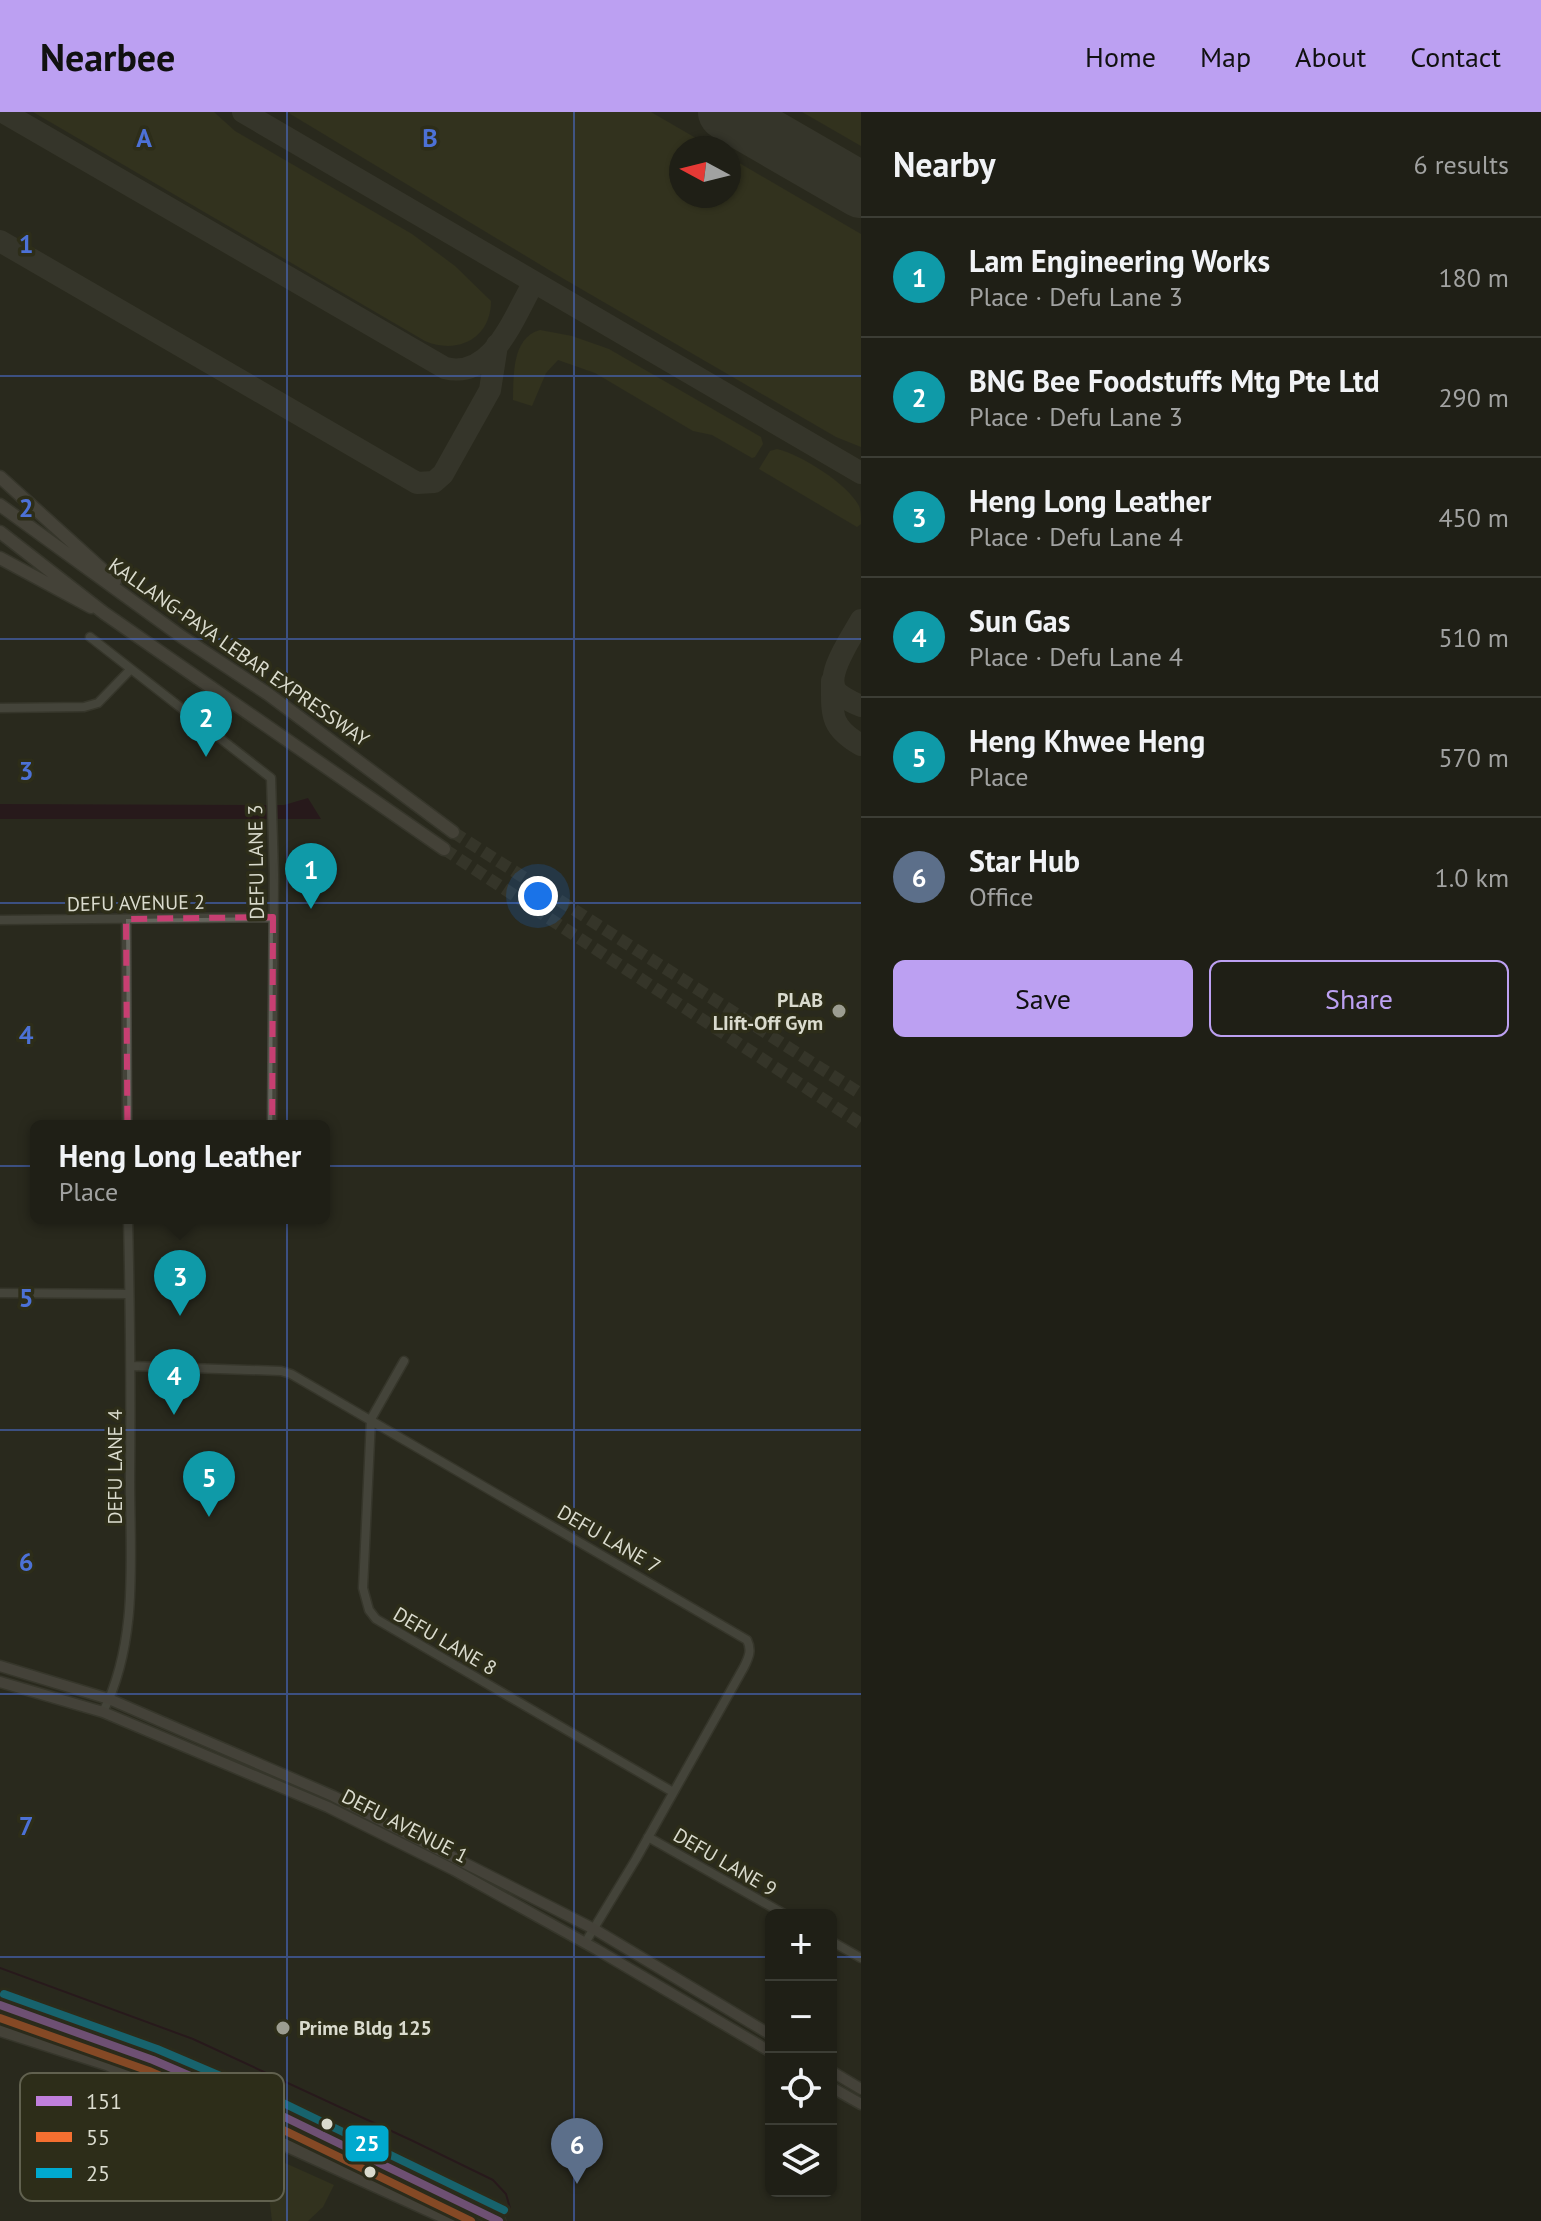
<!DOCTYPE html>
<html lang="en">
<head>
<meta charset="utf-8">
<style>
	:root { --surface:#1f1f16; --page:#27271f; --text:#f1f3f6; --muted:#a1a2a1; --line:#3c3d35; --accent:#bca0f2 }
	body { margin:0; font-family:"PT Sans",sans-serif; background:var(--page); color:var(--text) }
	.controls { position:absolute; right:24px; bottom:24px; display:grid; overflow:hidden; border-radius:12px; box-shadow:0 2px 6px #0004 }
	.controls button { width:72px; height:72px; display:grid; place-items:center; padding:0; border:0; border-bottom:2px solid var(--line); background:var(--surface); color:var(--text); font:40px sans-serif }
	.compass { position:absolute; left:669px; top:24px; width:72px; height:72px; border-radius:50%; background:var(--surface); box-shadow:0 2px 6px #0004; rotate:277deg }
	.you { position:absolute; left:538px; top:784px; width:28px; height:28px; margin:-20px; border:6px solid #fff; border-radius:50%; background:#1a73e8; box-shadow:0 0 0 12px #1a73e833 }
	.badge { display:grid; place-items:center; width:52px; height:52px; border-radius:50%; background:var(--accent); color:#fff; font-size:26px; font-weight:700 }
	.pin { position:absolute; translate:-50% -66px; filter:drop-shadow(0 2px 4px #0008) }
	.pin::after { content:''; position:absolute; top:42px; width:28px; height:24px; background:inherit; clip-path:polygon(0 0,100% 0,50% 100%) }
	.popup { position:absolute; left:30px; top:1008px; width:300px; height:104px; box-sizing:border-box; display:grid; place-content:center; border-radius:12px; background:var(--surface); filter:drop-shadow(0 2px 6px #0005); font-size:26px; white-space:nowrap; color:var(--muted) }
	.popup b { font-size:30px; color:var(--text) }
	.popup::after { content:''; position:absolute; left:50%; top:100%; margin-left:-16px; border:16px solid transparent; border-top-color:var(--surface) }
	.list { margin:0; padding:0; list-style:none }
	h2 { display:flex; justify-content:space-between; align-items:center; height:104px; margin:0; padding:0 32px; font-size:34px }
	h2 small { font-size:26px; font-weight:400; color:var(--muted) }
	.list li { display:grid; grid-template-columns:52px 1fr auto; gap:24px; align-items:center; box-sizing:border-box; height:120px; padding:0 32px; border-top:2px solid var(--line) }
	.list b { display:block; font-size:30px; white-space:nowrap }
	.list p { margin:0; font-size:26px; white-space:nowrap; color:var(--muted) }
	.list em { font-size:26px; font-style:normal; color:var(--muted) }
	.actions { display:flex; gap:16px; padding:24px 32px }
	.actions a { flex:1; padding:18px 0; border:2px solid var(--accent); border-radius:12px; text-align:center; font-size:28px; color:var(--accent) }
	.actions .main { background:var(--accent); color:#111 }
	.icon { flex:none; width:44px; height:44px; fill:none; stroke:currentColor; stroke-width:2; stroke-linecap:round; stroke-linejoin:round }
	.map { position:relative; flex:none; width:861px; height:2109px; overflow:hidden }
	header { display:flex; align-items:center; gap:48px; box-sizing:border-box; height:112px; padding:0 40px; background:var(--accent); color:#111 }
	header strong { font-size:38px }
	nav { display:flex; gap:44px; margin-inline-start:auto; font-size:28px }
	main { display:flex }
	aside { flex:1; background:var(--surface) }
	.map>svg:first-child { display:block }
	.green { fill:#3c3c1f }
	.water { fill:#25061a }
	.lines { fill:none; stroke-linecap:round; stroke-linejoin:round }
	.stream { stroke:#25061a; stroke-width:2 }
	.taxiway { stroke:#44443a; stroke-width:22 }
	.runway { stroke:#44443a; stroke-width:56 }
	.highway-tunnel { stroke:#444438; stroke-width:12; stroke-dasharray:12 6; stroke-linecap:butt }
	.minor-casing { stroke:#45453c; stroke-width:11 }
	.major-casing { stroke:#45453c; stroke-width:13 }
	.highway-casing { stroke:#45453c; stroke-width:15 }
	.minor { stroke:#65655d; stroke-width:8 }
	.major { stroke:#65615c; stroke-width:10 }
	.highway { stroke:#655f5a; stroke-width:12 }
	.bus-1-casing { stroke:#2d2d19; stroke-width:14 }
	.bus-2-casing { stroke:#2d2d19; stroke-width:14 }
	.bus-3-casing { stroke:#2d2d19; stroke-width:14 }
	.bus-1 { stroke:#c07fdc; stroke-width:8 }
	.bus-2 { stroke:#f46f30; stroke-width:8 }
	.bus-3 { stroke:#00a9ce; stroke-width:8 }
	.marked { fill:none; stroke:#c73f72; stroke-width:6; stroke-dasharray:16 10; stroke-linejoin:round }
	.grid { fill:none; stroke:#4c71d6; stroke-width:2; stroke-opacity:0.55 }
	.poi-dot { fill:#9c9d90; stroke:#2d2d19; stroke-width:3 }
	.bus-dot { fill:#dadbce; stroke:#2d2d19; stroke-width:3 }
	.labels { text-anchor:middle; stroke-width:7; stroke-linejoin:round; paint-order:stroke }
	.street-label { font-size:20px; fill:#dadbce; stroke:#2d2d19 }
	.poi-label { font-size:20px; font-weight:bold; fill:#dadbce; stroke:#2d2d19; text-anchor:end }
	.key { fill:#2d2d19; stroke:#61614f; stroke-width:2 }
	.key-label { font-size:22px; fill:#dadbce }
	.grid-label { font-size:26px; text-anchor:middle; font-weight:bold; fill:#4c71d6; stroke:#2d2d19; stroke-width:7; stroke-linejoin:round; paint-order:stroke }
	.line-badge { stroke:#2d2d19; stroke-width:3 }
	.badge-label { font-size:22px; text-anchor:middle; font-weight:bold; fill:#fff }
</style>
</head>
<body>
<header>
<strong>Nearbee</strong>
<nav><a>Home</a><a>Map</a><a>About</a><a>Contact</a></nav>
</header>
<main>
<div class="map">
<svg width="861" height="2109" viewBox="0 0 861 2109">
	<rect width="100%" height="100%" fill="#29291e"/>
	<path class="green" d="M33 0H214L235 19 412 122 455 154 491 189C491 226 458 243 425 229Z
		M287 0H651L713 36H681V84H729V45L861 122V335L836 325 564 167Z
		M802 0H861V34Z
		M540 218 572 224 609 237 761 325 763 332 755 345 752 346 712 323 693 319 595 261 558 248 546 261 532 294 513 288C514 265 511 226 540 218Z
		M777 337C800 342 848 372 859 394 861 399 861 406 861 412L857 415 759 357 770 339Z
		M265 2042 334 2073 323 2095 308 2109H272L267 2067 260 2055Z"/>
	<path class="water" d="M308 686 321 707H0V692L284 693Z"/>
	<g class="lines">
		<path class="stream" d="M0 1856 193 1927 413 2029 493 2068 506 2082 510 2096"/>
		<path class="taxiway" d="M3 0 445 256C493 268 514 204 534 170
			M243 0 861 361
			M0 129 417 371 434 370 443 362 490 278 497 233
			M861 508C852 525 821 567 839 582 845 587 854 591 861 594
			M832 569C832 603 830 615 861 633"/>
		<path class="runway" d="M726 0 861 78"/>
		<path class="highway-tunnel" d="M453 720 861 982
			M444 737 861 1012"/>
		<g class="minor-casing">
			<path id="minor" d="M90 525 271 666 274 762 272 1014
				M0 596 84 595 98 591 130 558
				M126 807 127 1014
				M0 808 273 805
				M0 1181 129 1182
				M404 1249 371 1307 363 1476 369 1498 376 1507 673 1680
				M131 1254 281 1259 291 1262 747 1528C752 1538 749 1545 744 1555L636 1747 585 1831
				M103 1600C139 1528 130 1445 130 1367 131 1280 130 1193 128 1106
				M648 1725 786 1803
				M831 1829 861 1846"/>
		</g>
		<g class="major-casing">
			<path id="major" d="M0 1554 109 1587 333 1684 594 1817 771 1923
				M0 1570 103 1600 328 1695 454 1758 596 1837 771 1940
				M831 1959 861 1977
				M831 1975 861 1992"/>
		</g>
		<g class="highway-casing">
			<path id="highway" d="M0 365 115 469
				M0 393 182 525 268 582 453 720
				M0 420 104 501 444 737
				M0 446 91 495
				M0 1893 153 1948 272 1999 499 2109
				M0 1918 107 1952 453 2109"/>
		</g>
		<use href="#minor" class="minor"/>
		<use href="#major" class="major"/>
		<use href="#highway" class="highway"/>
		<g class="bus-1-casing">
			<path id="bus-1" d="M0 1893 153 1948 272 1999 499 2109"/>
		</g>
		<g class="bus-2-casing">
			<path id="bus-2" d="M0 1906 149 1959 267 2010 471 2109"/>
		</g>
		<g class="bus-3-casing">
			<path id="bus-3" d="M4 1882 157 1937 277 1988 504 2098"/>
		</g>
		<use href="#bus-1" class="bus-1"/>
		<use href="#bus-2" class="bus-2"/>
		<use href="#bus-3" class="bus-3"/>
	</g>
	<path d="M0 0H861V2109H0ZM273 805 272 1074 259 1096 128 1104 126 807Z" fill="#29291e" fill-opacity=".55" fill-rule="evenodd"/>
	<path class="marked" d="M273 805 272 1074 259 1096 128 1104 126 807Z"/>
	<path class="grid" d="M287 0V2109M574 0V2109M0 264H861M0 527H861M0 791H861M0 1054H861M0 1318H861M0 1582H861M0 1845H771M831 1845H861"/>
	<g class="poi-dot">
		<circle cx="839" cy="899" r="8"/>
		<circle cx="283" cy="1916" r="8"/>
	</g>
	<g class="bus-dot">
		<circle cx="327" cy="2012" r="7"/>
		<circle cx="370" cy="2060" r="7"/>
	</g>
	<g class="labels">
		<g class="street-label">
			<text transform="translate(239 540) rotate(35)" y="7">KALLANG-PAYA LEBAR EXPRESSWAY</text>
			<text transform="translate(256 750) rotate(-91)" y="7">DEFU LANE 3</text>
			<text transform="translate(136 791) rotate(-1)" y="7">DEFU AVENUE 2</text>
			<text transform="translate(115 1355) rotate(-90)" y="7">DEFU LANE 4</text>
			<text transform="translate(609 1427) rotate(30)" y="7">DEFU LANE 7</text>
			<text transform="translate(445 1529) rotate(30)" y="7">DEFU LANE 8</text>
			<text transform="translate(405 1714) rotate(27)" y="7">DEFU AVENUE 1</text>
			<text transform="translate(725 1750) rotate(30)" y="7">DEFU LANE 9</text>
		</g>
		<g class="poi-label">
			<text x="823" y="895">PLAB<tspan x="823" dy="23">LIift-Off Gym</tspan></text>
			<text x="299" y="1923" text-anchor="start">Prime Bldg 125</text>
		</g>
	</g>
	<rect x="20" y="1961" width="264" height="128" rx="12" class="key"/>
	<rect x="36" y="1984" width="36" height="10" fill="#c07fdc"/>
	<rect x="36" y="2020" width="36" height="10" fill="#f46f30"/>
	<rect x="36" y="2056" width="36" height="10" fill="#00a9ce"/>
	<g class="key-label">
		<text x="86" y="1997">151</text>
		<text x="86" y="2033">55</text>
		<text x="86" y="2069">25</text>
	</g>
	<g class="grid-label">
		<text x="144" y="35">A</text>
		<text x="430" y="35">B</text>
		<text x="26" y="141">1</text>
		<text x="26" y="405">2</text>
		<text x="26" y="668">3</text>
		<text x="26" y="932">4</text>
		<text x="26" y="1195">5</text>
		<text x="26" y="1459">6</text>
		<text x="26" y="1723">7</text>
	</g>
	<rect class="line-badge" x="344" y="2012" width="46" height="39" rx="8" fill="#00a9ce"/>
	<g class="badge-label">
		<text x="367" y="2039">25</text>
	</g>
</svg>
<div class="controls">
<button>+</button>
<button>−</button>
<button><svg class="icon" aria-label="locate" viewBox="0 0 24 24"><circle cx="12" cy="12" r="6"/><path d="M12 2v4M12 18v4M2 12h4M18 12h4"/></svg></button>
<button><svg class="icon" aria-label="layers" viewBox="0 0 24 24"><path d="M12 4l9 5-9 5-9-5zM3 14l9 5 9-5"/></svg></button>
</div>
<svg class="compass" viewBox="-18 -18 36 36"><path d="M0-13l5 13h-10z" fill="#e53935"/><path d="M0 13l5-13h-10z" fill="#a1a2a1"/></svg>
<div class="you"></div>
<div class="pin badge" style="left:311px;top:797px;background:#0f9aa8">1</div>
<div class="pin badge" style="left:206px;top:645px;background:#0f9aa8">2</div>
<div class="pin badge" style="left:180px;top:1204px;background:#0f9aa8">3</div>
<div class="popup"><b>Heng Long Leather</b>Place</div>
<div class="pin badge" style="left:174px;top:1303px;background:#0f9aa8">4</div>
<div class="pin badge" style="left:209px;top:1405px;background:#0f9aa8">5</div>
<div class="pin badge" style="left:577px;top:2072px;background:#5c6f8a">6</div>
</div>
<aside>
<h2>Nearby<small>6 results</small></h2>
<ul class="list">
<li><span class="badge" style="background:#0f9aa8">1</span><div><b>Lam Engineering Works</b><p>Place · Defu Lane 3</p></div><em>180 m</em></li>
<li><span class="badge" style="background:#0f9aa8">2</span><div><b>BNG Bee Foodstuffs Mtg Pte Ltd</b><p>Place · Defu Lane 3</p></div><em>290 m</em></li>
<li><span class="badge" style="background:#0f9aa8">3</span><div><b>Heng Long Leather</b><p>Place · Defu Lane 4</p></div><em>450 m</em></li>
<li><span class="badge" style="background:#0f9aa8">4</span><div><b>Sun Gas</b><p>Place · Defu Lane 4</p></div><em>510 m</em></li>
<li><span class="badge" style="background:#0f9aa8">5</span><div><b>Heng Khwee Heng</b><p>Place</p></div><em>570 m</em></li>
<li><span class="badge" style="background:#5c6f8a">6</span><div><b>Star Hub</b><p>Office</p></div><em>1.0 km</em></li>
</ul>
<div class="actions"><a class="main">Save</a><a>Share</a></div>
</aside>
</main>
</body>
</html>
